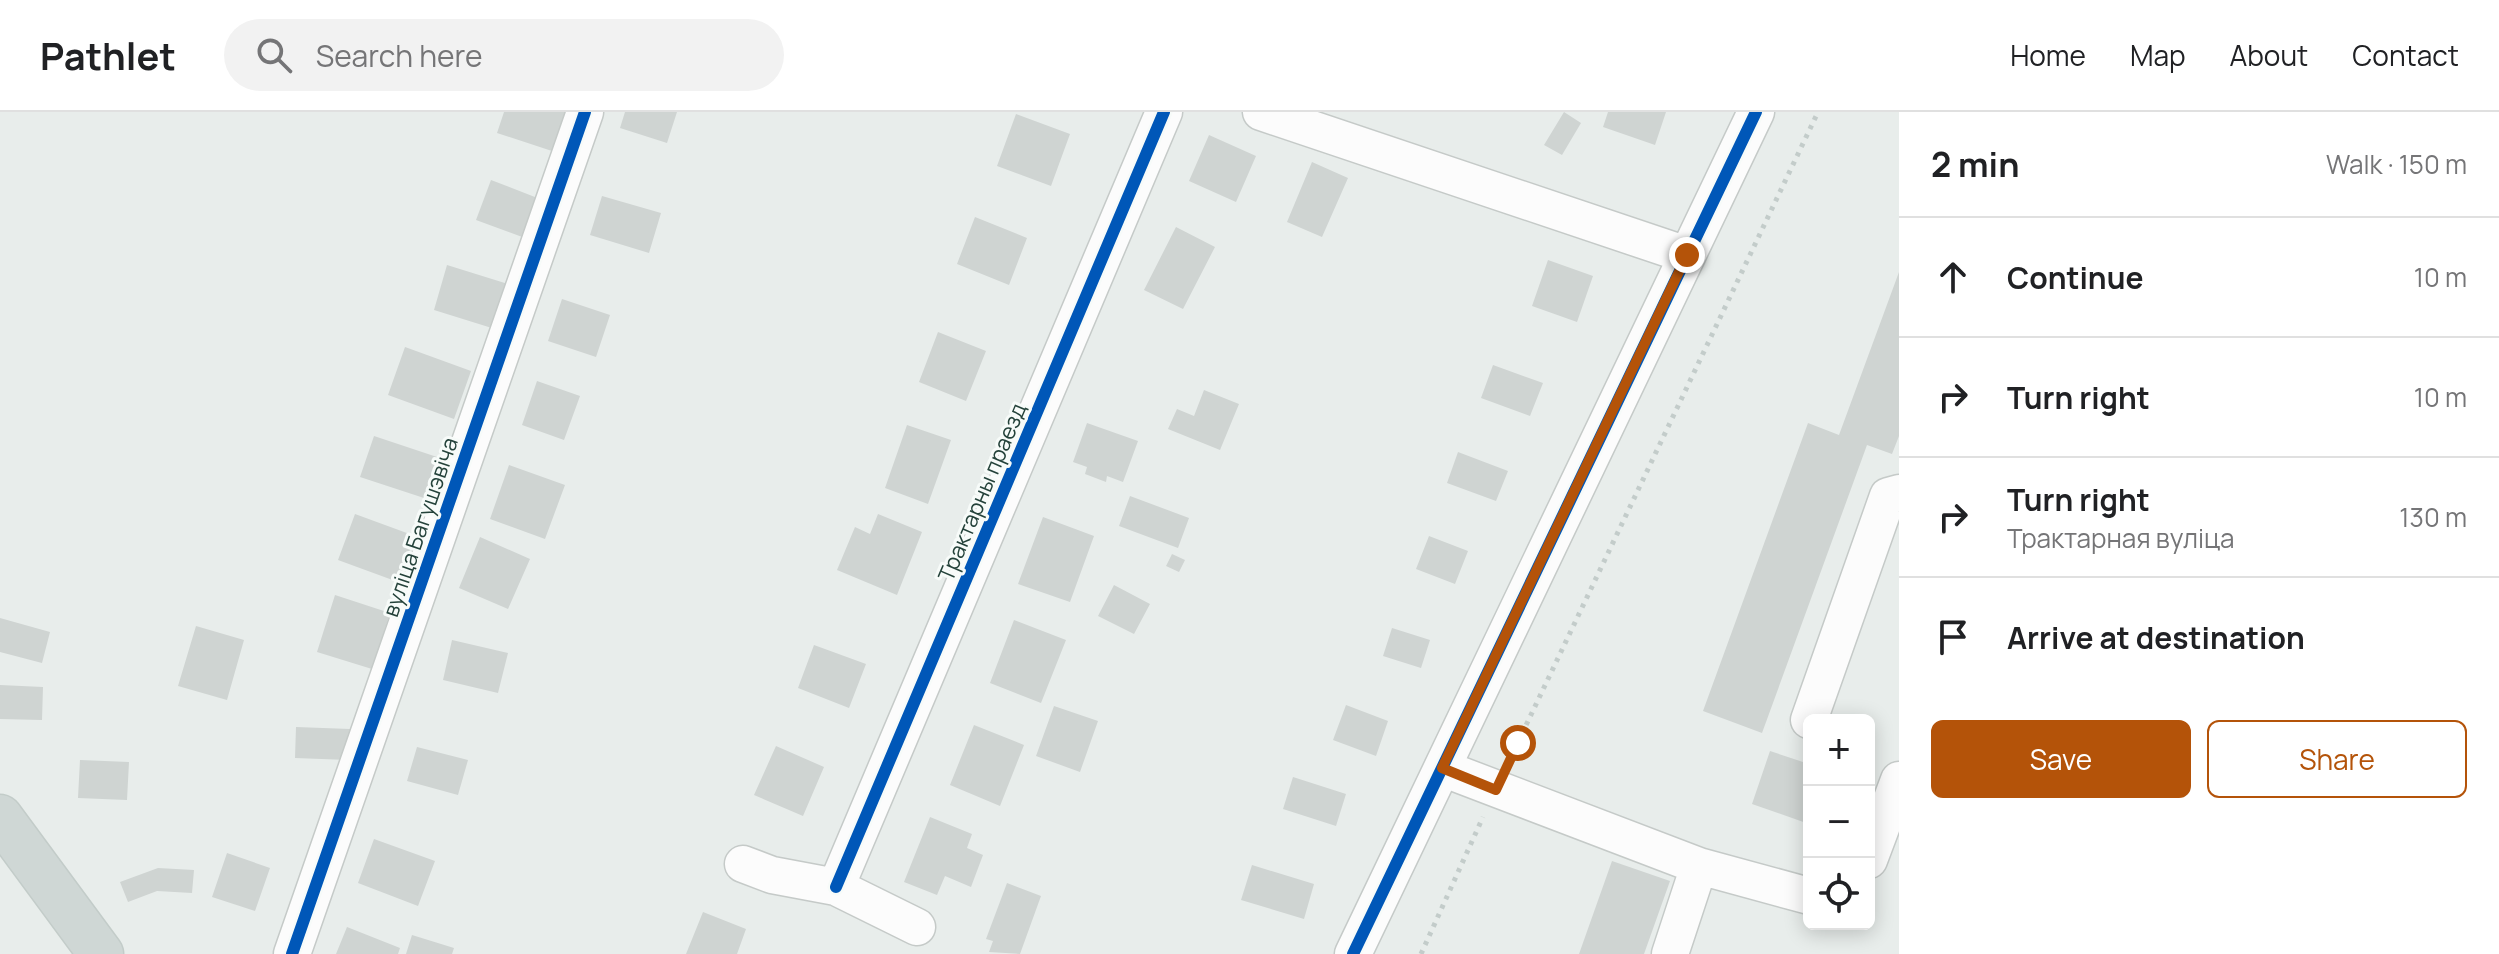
<!DOCTYPE html>
<html lang="en">
<head>
<meta charset="utf-8">
<style>
	:root { --surface:#fff; --page:#f2f2f2; --text:#202124; --muted:#757577; --line:#e0e0e0; --accent:#b45309 }
	body { margin:0; font-family:Manrope,sans-serif; background:var(--page); color:var(--text) }
	.controls { position:absolute; right:24px; bottom:24px; display:grid; overflow:hidden; border-radius:12px; box-shadow:0 4px 20px #0003 }
	.controls button { width:72px; height:72px; display:grid; place-items:center; padding:0; border:0; border-bottom:2px solid var(--line); background:var(--surface); color:var(--text); font:40px sans-serif }
	.stop { position:absolute; width:24px; height:24px; margin:-18px; border:6px solid #b45309; border-radius:50%; background:#fff }
	.stop.end { background:#b45309; border-color:#fff; box-shadow:0 2px 8px #0008 }
	.list { margin:0; padding:0; list-style:none }
	h2 { display:flex; justify-content:space-between; align-items:center; height:104px; margin:0; padding:0 32px; font-size:34px }
	h2 small { font-size:26px; font-weight:400; color:var(--muted) }
	.list li { display:grid; grid-template-columns:52px 1fr auto; gap:24px; align-items:center; box-sizing:border-box; height:120px; padding:0 32px; border-top:2px solid var(--line) }
	.list b { display:block; font-size:30px; white-space:nowrap }
	.list p { margin:0; font-size:26px; white-space:nowrap; color:var(--muted) }
	.list em { font-size:26px; font-style:normal; color:var(--muted) }
	.actions { display:flex; gap:16px; padding:24px 32px }
	.actions a { flex:1; padding:18px 0; border:2px solid var(--accent); border-radius:12px; text-align:center; font-size:28px; color:var(--accent) }
	.actions .main { background:var(--accent); color:#fff }
	.icon { flex:none; width:44px; height:44px; fill:none; stroke:currentColor; stroke-width:2; stroke-linecap:round; stroke-linejoin:round }
	.map { position:relative; flex:none; width:1899px; height:842px; overflow:hidden }
	header { display:flex; align-items:center; gap:48px; box-sizing:border-box; height:112px; padding:0 40px; background:var(--surface); border-bottom:2px solid var(--line) }
	header strong { font-size:38px }
	nav { display:flex; gap:44px; margin-inline-start:auto; font-size:28px }
	.search { width:560px; height:72px; background:var(--page); display:flex; align-items:center; gap:20px; box-sizing:border-box; padding:0 28px; border-radius:44px; color:var(--muted); font-size:30px }
	main { display:flex }
	aside { flex:1; background:var(--surface) }
	.map>svg:first-child { display:block }
	.building { fill:#cfd4d2 }
	.lines { fill:none; stroke-linecap:round; stroke-linejoin:round }
	.minor-casing { stroke:#c5cac8; stroke-width:39 }
	.major-casing { stroke:#c3ccc9; stroke-width:47 }
	.path { stroke:#c3ccca; stroke-width:5; stroke-dasharray:4 6; stroke-linecap:butt }
	.minor { stroke:#fcfcfc; stroke-width:36 }
	.major { stroke:#cfd7d5; stroke-width:44 }
	.cycleway-casing { stroke:#f7fbf9; stroke-width:17 }
	.cycleway { stroke:#0057b8; stroke-width:12 }
	.route { stroke:#b45309; stroke-width:10 }
	.labels { text-anchor:middle; stroke-width:6; stroke-linejoin:round; paint-order:stroke }
	.street-label { font-size:22px; fill:#24423a; stroke:#f7fbf9 }
</style>
</head>
<body>
<header>
<strong>Pathlet</strong>
<div class="search"><svg class="icon" aria-label="search" viewBox="0 0 24 24"><circle cx="10" cy="10" r="6"/><path d="M15 15l6 6"/></svg>Search here</div>
<nav><a>Home</a><a>Map</a><a>About</a><a>Contact</a></nav>
</header>
<main>
<div class="map">
<svg width="1899" height="842" viewBox="0 0 1899 842">
	<rect width="100%" height="100%" fill="#e8edeb"/>
	<path class="building" d="M504 0H569L555 40 497 21Z
		M625 0H677L667 31 620 16Z
		M1564 0 1581 11 1562 43 1544 33Z
		M1608 0H1666L1655 33 1603 15Z
		M1016 2 1070 22 1051 74 997 54Z
		M1209 23 1256 44 1236 90 1189 69Z
		M1312 50 1348 66 1322 125 1287 110Z
		M491 68 540 87 525 126 476 108Z
		M602 84 661 101 649 141 590 123Z
		M975 105 1027 126 1009 173 957 152Z
		M1176 115 1215 135 1183 197 1144 178Z
		M1548 148 1593 164 1577 210 1532 194Z
		M447 153 508 172 495 217 434 198Z
		M1899 160V324L1892 342 1867 333 1762 621 1703 599 1808 311 1839 323Z
		M562 187 610 203 596 245 548 229Z
		M938 220 986 239 966 289 919 270Z
		M405 235 471 259 454 307 388 283Z
		M1493 253 1543 271 1530 304 1481 286Z
		M537 269 580 284 564 328 522 313Z
		M1204 278 1239 292 1220 338 1168 317 1177 297 1194 304Z
		M1087 311 1138 329 1123 370 1107 364 1106 370 1085 362 1087 355 1073 350Z
		M907 313 951 328 928 392 885 376Z
		M374 324 437 345 424 386 360 365Z
		M1458 340 1508 359 1496 389 1447 371Z
		M509 353 565 373 545 427 490 407Z
		M1130 384 1189 406 1178 436 1119 414Z
		M355 402 415 424 398 470 338 448Z
		M878 402 922 420 897 483 837 458 855 415 870 422Z
		M1043 405 1094 424 1070 490 1018 472Z
		M1429 424 1468 439 1455 472 1416 457Z
		M480 425 530 447 508 497 459 476Z
		M1172 442 1185 448 1179 460 1166 454Z
		M1114 473 1150 492 1134 522 1098 504Z
		M335 483 390 501 372 557 317 540Z
		M0 506 50 520 42 551 0 540Z
		M1014 508 1066 528 1041 591 990 571Z
		M196 514 244 528 227 588 178 574Z
		M1392 516 1430 528 1421 556 1383 544Z
		M452 528 508 541 498 581 443 568Z
		M814 533 866 552 849 596 798 576Z
		M0 573 43 575 42 608 0 607Z
		M1346 593 1388 609 1376 644 1333 628Z
		M1054 594 1098 609 1080 660 1036 644Z
		M974 613 1024 633 1000 694 950 673Z
		M296 615 350 617 348 648 295 646Z
		M776 634 824 655 803 704 754 683Z
		M417 635 468 648 458 683 407 669Z
		M1770 639 1809 652V712L1752 692Z
		M80 648 129 650 127 688 78 686Z
		M1293 665 1346 682 1336 714 1283 697Z
		M930 705 972 722 967 736 983 743 971 775 945 764 937 783 904 770Z
		M374 727 435 749 418 794 358 771Z
		M227 741 270 756 255 799 212 785Z
		M1612 749 1670 769 1644 842H1579Z
		M1252 753 1314 772 1304 807 1241 788Z
		M158 756 194 758 192 781 157 779 128 790 120 770Z
		M1007 771 1041 784 1020 842 989 840 993 829 986 827Z
		M703 800 746 817 737 842H686Z
		M347 815 400 836 398 842H336Z
		M412 823 454 836 452 842H406Z"/>
	<g class="lines">
		<g class="minor-casing">
			<path id="minor" d="M1261 0 1687 143
				M1809 608 1888 384 1899 381
				M1442 656 1699 754 1809 784
				M1869 748 1899 668
				M743 752 772 763 836 775 917 815
				M836 775 1164 0
				M292 842 585 0
				M1353 842 1756 0
				M1670 842 1699 754"/>
		</g>
		<g class="major-casing">
			<path id="major" d="M0 705 101 842"/>
		</g>
		<path class="path" d="M1509 649 1818 0
			M1421 842 1483 705"/>
		<use href="#minor" class="minor"/>
		<use href="#major" class="major"/>
		<g class="cycleway-casing">
			<path id="cycleway" d="M836 775 1164 0
				M292 842 585 0
				M1353 842 1756 0"/>
		</g>
		<use href="#cycleway" class="cycleway"/>
	</g>
	<g class="lines">
		<path class="route" d="M1518 631 1496 678 1442 656 1687 143"/>
	</g>
	<g class="labels">
		<g class="street-label">
			<text transform="translate(982 380) rotate(-67)" y="8">Трактарны праезд</text>
			<text transform="translate(420 415) rotate(-71)" y="8">вуліца Багушэвіча</text>
		</g>
	</g>
</svg>
<div class="controls">
<button>+</button>
<button>−</button>
<button><svg class="icon" aria-label="locate" viewBox="0 0 24 24"><circle cx="12" cy="12" r="6"/><path d="M12 2v4M12 18v4M2 12h4M18 12h4"/></svg></button>
</div>
<div class="stop" style="left:1518px;top:631px"></div>
<div class="stop end" style="left:1687px;top:143px"></div>
</div>
<aside>
<h2>2 min<small>Walk · 150 m</small></h2>
<ul class="list">
<li><svg class="icon" aria-label="ahead" viewBox="0 0 24 24"><path d="M12 20V5M6 11l6-6 6 6"/></svg><div><b>Continue</b></div><em>10 m</em></li>
<li><svg class="icon" aria-label="right" viewBox="0 0 24 24"><path d="M7 20v-9h11M14 6l5 5-5 5"/></svg><div><b>Turn right</b></div><em>10 m</em></li>
<li><svg class="icon" aria-label="right" viewBox="0 0 24 24"><path d="M7 20v-9h11M14 6l5 5-5 5"/></svg><div><b>Turn right</b><p>Трактарная вуліца</p></div><em>130 m</em></li>
<li><svg class="icon" aria-label="arrive" viewBox="0 0 24 24"><path d="M6 21V4h12l-3 4 3 4H6"/></svg><div><b>Arrive at destination</b></div></li>
</ul>
<div class="actions"><a class="main">Save</a><a>Share</a></div>
</aside>
</main>
</body>
</html>
